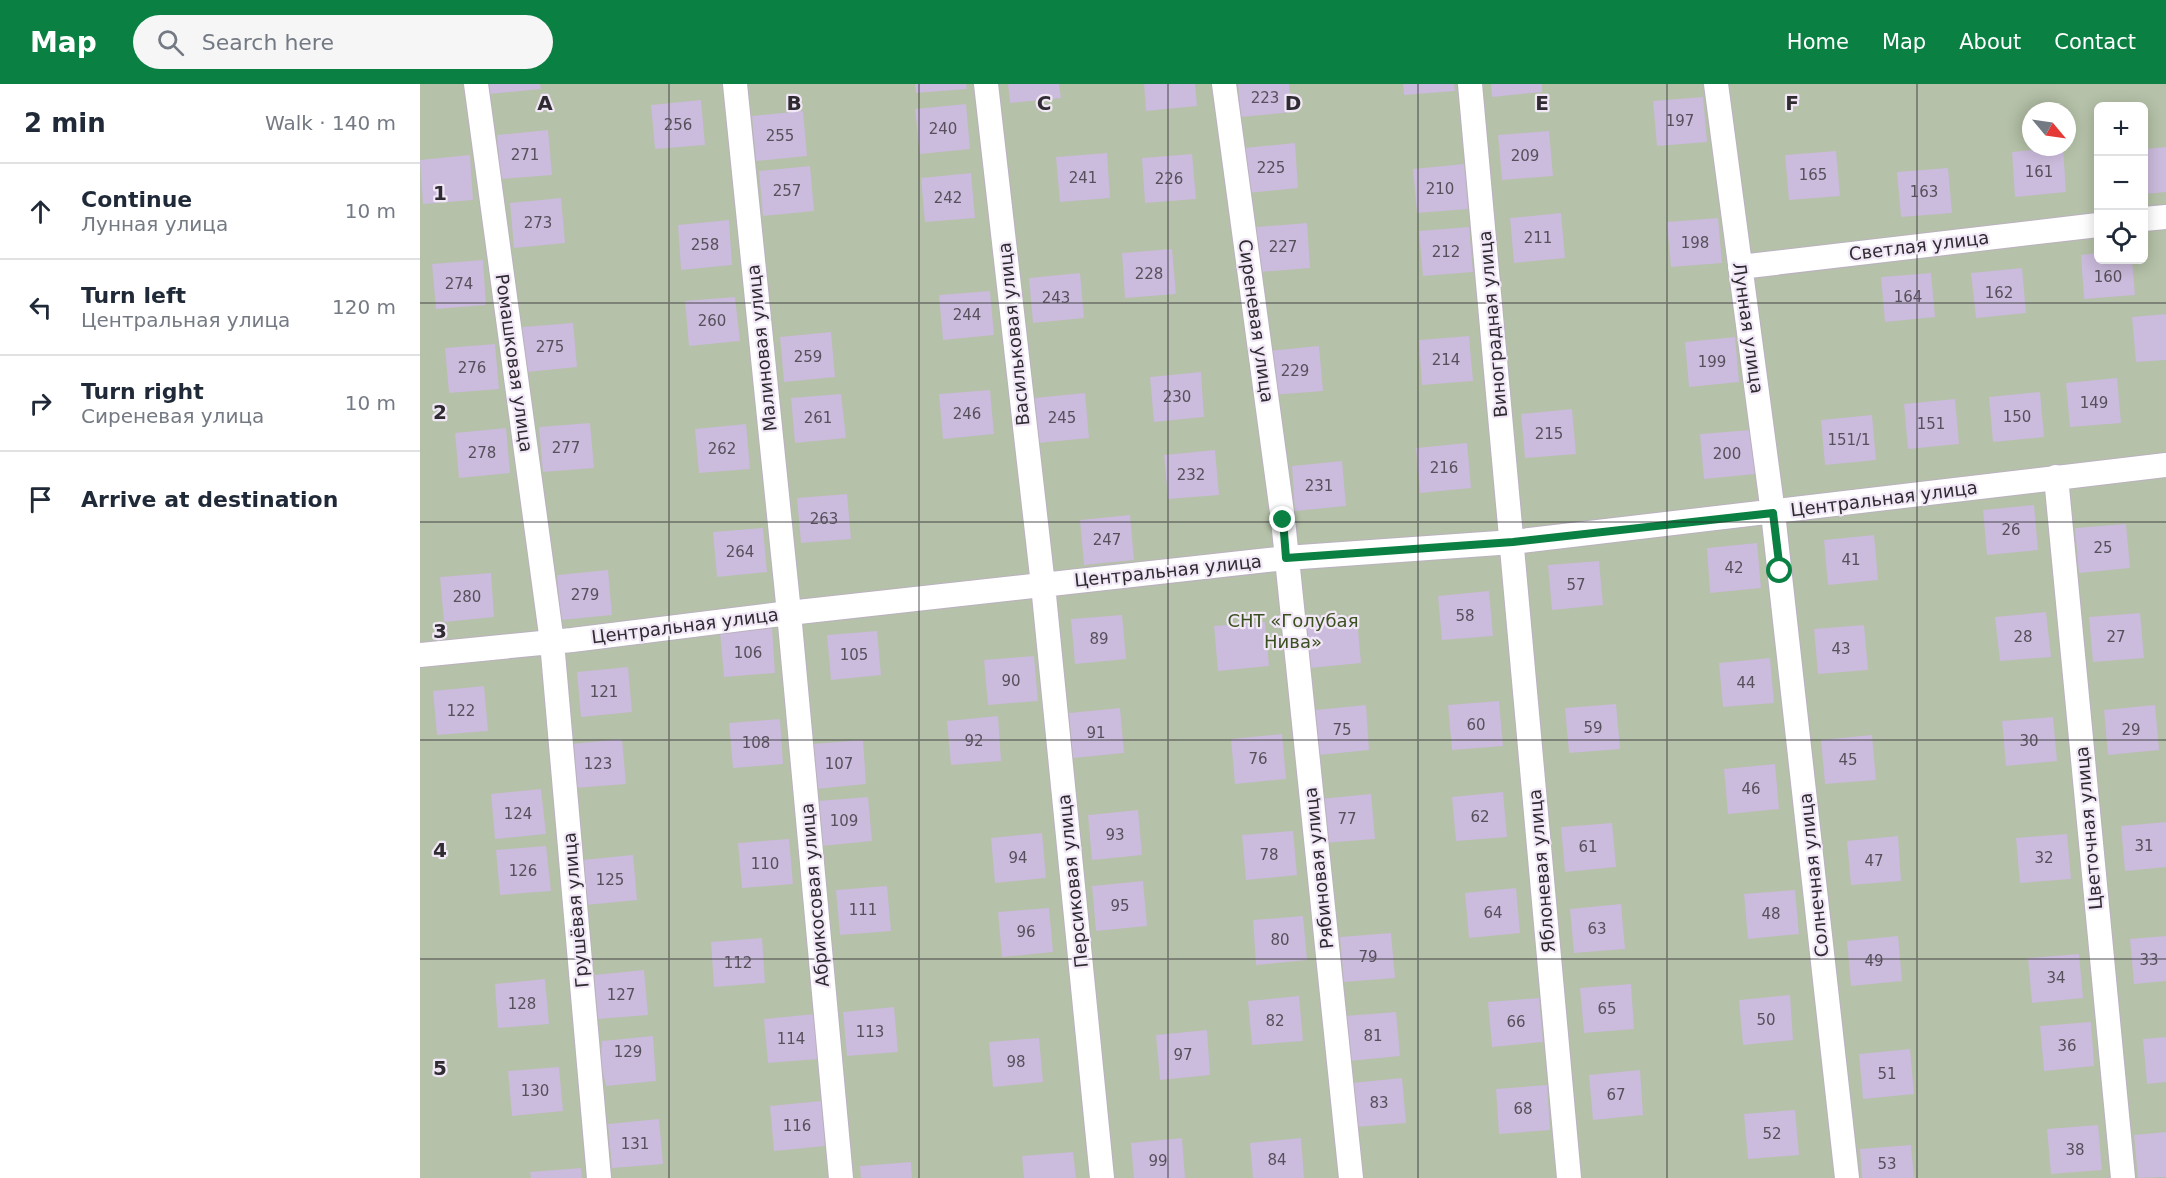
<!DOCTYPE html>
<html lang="en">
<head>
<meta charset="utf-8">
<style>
	:root { --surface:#fff; --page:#f6f6f7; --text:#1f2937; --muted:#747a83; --line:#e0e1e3; --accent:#0b8043 }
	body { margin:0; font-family:"DejaVu Sans",sans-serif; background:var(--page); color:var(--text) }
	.controls { position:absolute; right:18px; top:18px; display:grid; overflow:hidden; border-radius:9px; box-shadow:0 3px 15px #0003 }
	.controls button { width:54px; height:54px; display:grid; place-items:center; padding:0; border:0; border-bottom:2px solid var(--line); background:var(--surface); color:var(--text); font:30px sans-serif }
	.compass { position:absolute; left:1602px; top:18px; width:54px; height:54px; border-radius:50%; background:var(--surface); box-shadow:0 3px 15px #0003; rotate:119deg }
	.stop { position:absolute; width:18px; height:18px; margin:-14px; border:4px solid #0b8043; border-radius:50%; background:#fff }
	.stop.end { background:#0b8043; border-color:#fff; box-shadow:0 2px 6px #0008 }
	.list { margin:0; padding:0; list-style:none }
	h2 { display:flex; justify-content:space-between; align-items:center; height:78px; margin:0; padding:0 24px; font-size:26px }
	h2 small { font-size:20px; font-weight:400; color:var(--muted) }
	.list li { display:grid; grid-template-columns:39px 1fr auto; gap:18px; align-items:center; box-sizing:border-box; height:96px; padding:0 24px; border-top:2px solid var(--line) }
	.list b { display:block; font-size:22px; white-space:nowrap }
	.list p { margin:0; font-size:20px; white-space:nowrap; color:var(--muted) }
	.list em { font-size:20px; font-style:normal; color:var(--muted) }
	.icon { flex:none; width:33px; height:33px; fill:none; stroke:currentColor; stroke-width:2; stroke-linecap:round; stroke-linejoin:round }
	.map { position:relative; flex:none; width:1746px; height:1094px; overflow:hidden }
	header { display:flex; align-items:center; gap:36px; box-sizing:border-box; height:84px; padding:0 30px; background:var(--accent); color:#fff }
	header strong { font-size:28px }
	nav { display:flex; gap:33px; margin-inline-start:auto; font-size:21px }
	.search { width:420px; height:54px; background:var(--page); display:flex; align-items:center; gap:15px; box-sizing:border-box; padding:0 21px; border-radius:33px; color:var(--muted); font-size:22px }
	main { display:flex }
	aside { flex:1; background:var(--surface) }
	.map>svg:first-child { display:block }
	.green { fill:#b5c1a8; fill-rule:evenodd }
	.building { fill:#cbbbdc }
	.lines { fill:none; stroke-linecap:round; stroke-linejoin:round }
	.street-casing { stroke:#bbb1c0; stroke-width:26 }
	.street { stroke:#fff; stroke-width:24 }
	.route { stroke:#0b8043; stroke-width:8 }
	.grid { fill:none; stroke:#2f2c31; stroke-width:1.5; stroke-opacity:0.55 }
	.labels { text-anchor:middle; stroke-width:4.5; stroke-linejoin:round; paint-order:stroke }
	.number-label { font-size:15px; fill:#56505c }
	.street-label { font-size:18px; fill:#2f2c31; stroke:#f1e7f7 }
	.park-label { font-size:18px; fill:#3b501f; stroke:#f1e7f7 }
	.grid-label { font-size:20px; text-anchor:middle; font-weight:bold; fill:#2f2c31; stroke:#f1e7f7; stroke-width:4.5; stroke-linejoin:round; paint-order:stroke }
</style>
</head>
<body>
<header>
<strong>Map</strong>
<div class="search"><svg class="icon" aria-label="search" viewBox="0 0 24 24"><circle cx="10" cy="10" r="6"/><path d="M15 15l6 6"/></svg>Search here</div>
<nav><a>Home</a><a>Map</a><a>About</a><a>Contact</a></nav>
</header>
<main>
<aside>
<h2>2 min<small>Walk · 140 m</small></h2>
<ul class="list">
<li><svg class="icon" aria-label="ahead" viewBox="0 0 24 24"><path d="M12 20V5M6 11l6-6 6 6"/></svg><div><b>Continue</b><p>Лунная улица</p></div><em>10 m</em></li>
<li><svg class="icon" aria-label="left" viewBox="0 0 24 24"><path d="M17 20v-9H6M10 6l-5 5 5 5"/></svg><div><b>Turn left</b><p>Центральная улица</p></div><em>120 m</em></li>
<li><svg class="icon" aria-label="right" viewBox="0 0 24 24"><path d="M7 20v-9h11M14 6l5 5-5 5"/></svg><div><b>Turn right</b><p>Сиреневая улица</p></div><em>10 m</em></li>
<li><svg class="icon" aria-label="arrive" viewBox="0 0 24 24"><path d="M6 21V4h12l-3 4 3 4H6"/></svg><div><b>Arrive at destination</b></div></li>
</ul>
</aside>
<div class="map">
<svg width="1746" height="1094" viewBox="0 0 1746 1094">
	<rect width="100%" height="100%" fill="#e4dae9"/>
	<path class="green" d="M0 0H1746V1094H0ZM1678 22H1724V176H1678ZM1611 27H1647V63H1611Z"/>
	<path class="building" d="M69 0H120L121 5 70 10Z
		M495 0H546L547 5 496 9Z
		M588 0H639L641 14 590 19Z
		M724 0H775L777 22 726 27Z
		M818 0H869L872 28 821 33Z
		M983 0H1034L1035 7 984 11Z
		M1071 0H1122V8L1072 13Z
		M1283 13 1287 58 1237 62 1233 17Z
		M281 16 285 61 235 65 231 21Z
		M546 20 550 65 500 70 495 25Z
		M383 27 387 72 336 77 332 32Z
		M128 46 132 91 81 95 77 51Z
		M1129 47 1133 92 1082 96 1078 51Z
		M875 59 878 104 828 109 824 64Z
		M1643 63 1646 108 1595 113 1592 68Z
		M1746 63V108L1724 110V65Z
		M1416 67 1420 112 1369 116 1365 71Z
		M687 69 690 114 640 118 636 73Z
		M772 70 776 115 725 119 722 74Z
		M50 71 53 116 3 120 0 76Z
		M1044 80 1048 125 997 129 993 85Z
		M390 82 394 127 343 132 339 87Z
		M1528 84 1532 129 1481 133 1477 88Z
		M551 89 555 134 505 138 501 94Z
		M141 114 145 159 94 164 90 119Z
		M1141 129 1145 174 1094 179 1090 134Z
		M1298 134 1302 179 1251 183 1247 138Z
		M309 136 312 181 261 186 258 141Z
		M887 139 890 184 840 188 836 143Z
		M1049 143 1053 188 1003 192 999 147Z
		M752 165 756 210 705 214 702 169Z
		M1678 169V176H1712L1715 211 1664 215 1661 171Z
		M63 176 66 221 16 225 12 180Z
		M1602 184 1606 229 1556 234 1551 189Z
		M660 189 664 234 613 239 609 194Z
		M1511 189 1515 233 1465 238 1461 193Z
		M570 207 574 251 523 256 519 211Z
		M315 213 320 257 269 262 265 217Z
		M1746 230V276L1716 278 1712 233Z
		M153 239 157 283 107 288 102 243Z
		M411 248 415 293 364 298 360 253Z
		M1049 252 1053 297 1002 301 999 256Z
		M1315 253 1319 298 1269 303 1265 258Z
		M75 260 79 305 29 309 25 264Z
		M899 262 903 307 852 311 848 267Z
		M781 288 784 333 734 338 730 293Z
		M1697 294 1701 339 1650 343 1646 299Z
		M570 306 574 350 523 355 519 310Z
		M1620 308 1624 353 1573 358 1569 313Z
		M665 309 669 354 618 359 614 314Z
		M421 310 426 354 375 359 371 314Z
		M1535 315 1539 360 1488 365 1484 320Z
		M1152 325 1156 370 1105 374 1101 330Z
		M1452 331 1456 376 1405 381 1401 336Z
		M170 339 174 384 123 388 119 343Z
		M326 340 330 385 279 389 275 345Z
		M86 344 90 389 39 394 35 349Z
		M1331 346 1335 390 1284 395 1280 350Z
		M1047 359 1051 404 1000 409 996 364Z
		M795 366 799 411 748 415 744 371Z
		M922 377 926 422 875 427 872 382Z
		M427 410 431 455 381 459 377 414Z
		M1614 421 1618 466 1567 471 1563 426Z
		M710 431 714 476 664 481 660 436Z
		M1706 440 1710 484 1659 489 1655 444Z
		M343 444 347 488 297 493 293 448Z
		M1454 451 1458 496 1408 501 1404 456Z
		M1337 459 1341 504 1290 509 1287 464Z
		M1179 477 1183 521 1132 526 1128 481Z
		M188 486 192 531 141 536 137 491Z
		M71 489 74 533 24 538 20 493Z
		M1069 507 1073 552 1022 556 1018 512Z
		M1626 528 1631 573 1580 577 1575 533Z
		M1720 529 1724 574 1673 578 1669 533Z
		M702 531 706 575 655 580 651 535Z
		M937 535 941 579 890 584 886 539Z
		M845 538 849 582 798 587 794 542Z
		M1444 541 1448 586 1398 590 1394 545Z
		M352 544 355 589 304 593 300 548Z
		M457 547 461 591 411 596 407 551Z
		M614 572 618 617 568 621 564 576Z
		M1350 574 1354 619 1303 623 1299 579Z
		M208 583 212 628 161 633 157 588Z
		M64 602 68 647 17 651 13 607Z
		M1079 617 1083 662 1032 666 1028 621Z
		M1196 620 1200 665 1149 669 1145 624Z
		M946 621 949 666 899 671 895 626Z
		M1735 621 1739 666 1688 671 1684 626Z
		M700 624 704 669 653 674 649 629Z
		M578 632 581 677 531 681 527 637Z
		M1633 633 1637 677 1586 682 1582 637Z
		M360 635 363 680 313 684 309 639Z
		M862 650 866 695 815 700 811 655Z
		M1452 651 1456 696 1405 700 1401 656Z
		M202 655 206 700 155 704 151 660Z
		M443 656 446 700 396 705 392 660Z
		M1355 680 1359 725 1308 730 1304 685Z
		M121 705 126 750 75 755 71 710Z
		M1083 708 1087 753 1036 757 1032 713Z
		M951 710 955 755 904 759 900 715Z
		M448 713 452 757 401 762 397 717Z
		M718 726 722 771 672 776 668 731Z
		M1746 738V783L1705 787 1701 742Z
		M1192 739 1196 783 1145 788 1141 743Z
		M873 747 877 791 826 796 822 751Z
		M622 749 626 794 575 799 571 754Z
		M1647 750 1651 795 1600 799 1596 754Z
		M1478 752 1481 797 1431 801 1427 757Z
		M369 755 373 800 322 804 318 759Z
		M126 762 131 807 80 811 76 766Z
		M213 771 217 816 166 821 162 776Z
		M723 797 727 842 676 847 672 802Z
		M467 802 471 847 420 851 416 806Z
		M1096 804 1100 849 1049 854 1045 809Z
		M1375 806 1379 850 1328 855 1324 810Z
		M1201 820 1205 865 1154 869 1150 825Z
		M629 824 633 868 582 873 578 828Z
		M883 832 887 876 836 881 833 836Z
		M971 849 975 894 924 898 920 853Z
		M1478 852 1482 897 1431 902 1427 857Z
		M1746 852V897L1714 900 1710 855Z
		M342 854 345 899 294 903 291 858Z
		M1659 870 1663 914 1612 919 1608 874Z
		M224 886 228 931 178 935 174 891Z
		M125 895 129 940 78 944 75 900Z
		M1211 900 1214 945 1164 949 1160 904Z
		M1370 911 1373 956 1323 961 1319 916Z
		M879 912 883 957 832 961 828 917Z
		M1119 914 1123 958 1072 963 1068 918Z
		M474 923 478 968 427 972 423 928Z
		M976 928 980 972 929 977 925 932Z
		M395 930 398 975 348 979 344 935Z
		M1671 938 1674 982 1624 987 1620 942Z
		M787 946 790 991 740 996 736 951Z
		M233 952 236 997 186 1002 181 979 182 957Z
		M1746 953V998L1727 1000 1723 955Z
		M619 954 623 998 573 1003 569 958Z
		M1490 965 1494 1010 1443 1015 1439 970Z
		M139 983 143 1027 92 1032 88 987Z
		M1220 986 1223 1031 1173 1036 1169 991Z
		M982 994 986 1039 935 1043 931 999Z
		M1127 1001 1130 1046 1079 1050 1076 1005Z
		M401 1017 405 1062 354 1067 350 1022Z
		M1375 1026 1379 1071 1328 1075 1324 1030Z
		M239 1035 243 1080 192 1084 188 1040Z
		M1678 1041 1682 1086 1631 1090 1627 1045Z
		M1746 1048V1093L1718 1094 1714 1051Z
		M762 1054 765 1094H714L711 1059Z
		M881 1054 884 1094H833L830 1059Z
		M1491 1061 1494 1094H1442L1440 1065Z
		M653 1068 656 1094H604L602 1072Z
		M491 1078 492 1094H441L440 1082Z
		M161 1084 162 1094H111L110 1088Z"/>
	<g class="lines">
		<g class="street-casing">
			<path id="street" d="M56 0 132 558 179 1094
				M315 0 369 529 421 1094
				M566 0 623 501 682 1094
				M804 0 863 436 931 1094
				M1050 0 1149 1094
				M1296 0 1353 429 1427 1094
				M1724 135 1746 133
				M1320 183 1678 141
				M1636 393 1703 1094
				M0 571 152 556 369 529 866 474 1093 458 1746 381"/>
		</g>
		<use href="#street" class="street"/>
	</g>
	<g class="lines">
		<path class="route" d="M863 436 866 474 1093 458 1353 429 1360 487"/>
	</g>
	<path class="grid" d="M249 0V1094M499 0V1094M748 0V1094M998 0V1094M1247 0V1094M1497 0V1094M0 219H1746M0 438H1746M0 656H1746M0 875H1746"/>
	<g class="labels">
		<g class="number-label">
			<text x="845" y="19">223</text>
			<text x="1260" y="42">197</text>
			<text x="258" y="46">256</text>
			<text x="523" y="50">240</text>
			<text x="360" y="57">255</text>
			<text x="105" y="76">271</text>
			<text x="1105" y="77">209</text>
			<text x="851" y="89">225</text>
			<text x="1619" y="93">161</text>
			<text x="1393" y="96">165</text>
			<text x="663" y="99">241</text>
			<text x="749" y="100">226</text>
			<text x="1020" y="110">210</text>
			<text x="367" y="112">257</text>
			<text x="1504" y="113">163</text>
			<text x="528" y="119">242</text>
			<text x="118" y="144">273</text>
			<text x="1118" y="159">211</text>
			<text x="1275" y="164">198</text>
			<text x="285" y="166">258</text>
			<text x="863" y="168">227</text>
			<text x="1026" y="173">212</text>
			<text x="729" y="195">228</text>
			<text x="1688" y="198">160</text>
			<text x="39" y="205">274</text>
			<text x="1579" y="214">162</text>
			<text x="1488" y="218">164</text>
			<text x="636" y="219">243</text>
			<text x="547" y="236">244</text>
			<text x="292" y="242">260</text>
			<text x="130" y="268">275</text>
			<text x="388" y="278">259</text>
			<text x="1026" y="281">214</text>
			<text x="1292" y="283">199</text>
			<text x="52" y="289">276</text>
			<text x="875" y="292">229</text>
			<text x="757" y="318">230</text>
			<text x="1674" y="324">149</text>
			<text x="547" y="335">246</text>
			<text x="1597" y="338">150</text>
			<text x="398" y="339">261</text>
			<text x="642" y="339">245</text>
			<text x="1511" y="345">151</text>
			<text x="1129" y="355">215</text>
			<text x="1429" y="361">151/1</text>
			<text x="146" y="369">277</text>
			<text x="302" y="370">262</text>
			<text x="62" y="374">278</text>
			<text x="1307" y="375">200</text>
			<text x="1024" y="389">216</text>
			<text x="771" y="396">232</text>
			<text x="899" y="407">231</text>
			<text x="404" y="440">263</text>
			<text x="1591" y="451">26</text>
			<text x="687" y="461">247</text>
			<text x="1683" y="469">25</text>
			<text x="320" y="473">264</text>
			<text x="1431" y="481">41</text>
			<text x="1314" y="489">42</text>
			<text x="1156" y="506">57</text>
			<text x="165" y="516">279</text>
			<text x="47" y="518">280</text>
			<text x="1045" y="537">58</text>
			<text x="1603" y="558">28</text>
			<text x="1696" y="558">27</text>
			<text x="679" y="560">89</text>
			<text x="1421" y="570">43</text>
			<text x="328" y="574">106</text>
			<text x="434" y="576">105</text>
			<text x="591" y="602">90</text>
			<text x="1326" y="604">44</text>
			<text x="184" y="613">121</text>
			<text x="41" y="632">122</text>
			<text x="1056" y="646">60</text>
			<text x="1173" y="649">59</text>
			<text x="922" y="651">75</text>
			<text x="1711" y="651">29</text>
			<text x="676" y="654">91</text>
			<text x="554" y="662">92</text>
			<text x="1609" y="662">30</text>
			<text x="336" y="664">108</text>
			<text x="838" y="680">76</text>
			<text x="1428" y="681">45</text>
			<text x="178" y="685">123</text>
			<text x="419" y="685">107</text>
			<text x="1331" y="710">46</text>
			<text x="98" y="735">124</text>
			<text x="1060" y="738">62</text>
			<text x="927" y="740">77</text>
			<text x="424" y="742">109</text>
			<text x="695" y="756">93</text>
			<text x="1724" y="767">31</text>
			<text x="1168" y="768">61</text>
			<text x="849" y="776">78</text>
			<text x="598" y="779">94</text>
			<text x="1624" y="779">32</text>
			<text x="1454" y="782">47</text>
			<text x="345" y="785">110</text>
			<text x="103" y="792">126</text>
			<text x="190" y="801">125</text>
			<text x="700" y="827">95</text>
			<text x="443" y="831">111</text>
			<text x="1073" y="834">64</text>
			<text x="1351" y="835">48</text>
			<text x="1177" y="850">63</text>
			<text x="606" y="853">96</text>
			<text x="860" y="861">80</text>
			<text x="948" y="878">79</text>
			<text x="1729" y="881">33</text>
			<text x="1454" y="882">49</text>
			<text x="318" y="884">112</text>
			<text x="1636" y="899">34</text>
			<text x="201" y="916">127</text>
			<text x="102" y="925">128</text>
			<text x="1187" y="930">65</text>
			<text x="1346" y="941">50</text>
			<text x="855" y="942">82</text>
			<text x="1096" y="943">66</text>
			<text x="450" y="953">113</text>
			<text x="953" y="957">81</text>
			<text x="371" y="960">114</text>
			<text x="1647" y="967">36</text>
			<text x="208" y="973">129</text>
			<text x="763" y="976">97</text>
			<text x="596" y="983">98</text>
			<text x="1467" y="995">51</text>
			<text x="115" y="1012">130</text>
			<text x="1196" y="1016">67</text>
			<text x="959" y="1024">83</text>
			<text x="1103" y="1030">68</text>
			<text x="377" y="1047">116</text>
			<text x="1352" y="1055">52</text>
			<text x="215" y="1065">131</text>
			<text x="1655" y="1071">38</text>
			<text x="857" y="1081">84</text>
			<text x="738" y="1082">99</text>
			<text x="1467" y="1085">53</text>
		</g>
		<g class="street-label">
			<text transform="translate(1499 162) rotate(-7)" y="6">Светлая улица</text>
			<text transform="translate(836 237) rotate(82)" y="6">Сиреневая улица</text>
			<text transform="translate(1073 240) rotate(-95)" y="6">Виноградная улица</text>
			<text transform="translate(1328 244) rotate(82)" y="6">Лунная улица</text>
			<text transform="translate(594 250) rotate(-96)" y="6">Васильковая улица</text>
			<text transform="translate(342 264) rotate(-96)" y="6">Малиновая улица</text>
			<text transform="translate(94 279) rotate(82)" y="6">Ромашковая улица</text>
			<text transform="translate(1464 415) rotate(-7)" y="6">Центральная улица</text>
			<text transform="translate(748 487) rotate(-6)" y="6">Центральная улица</text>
			<text transform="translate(265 542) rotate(-7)" y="6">Центральная улица</text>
			<text transform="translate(1669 744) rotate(-95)" y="6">Цветочная улица</text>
			<text transform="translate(899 784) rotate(-96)" y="6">Рябиновая улица</text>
			<text transform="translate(1122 787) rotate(-95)" y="6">Яблоневая улица</text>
			<text transform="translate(1394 791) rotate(-96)" y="6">Солнечная улица</text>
			<text transform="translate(653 797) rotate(-96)" y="6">Персиковая улица</text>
			<text transform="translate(395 811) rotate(-95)" y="6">Абрикосовая улица</text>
			<text transform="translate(156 826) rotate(-95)" y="6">Грушёвая улица</text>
		</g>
		<g class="park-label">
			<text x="873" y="543">СНТ «Голубая<tspan x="873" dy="21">Нива»</tspan></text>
		</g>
	</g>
	<g class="grid-label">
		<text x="125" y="26">A</text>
		<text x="374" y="26">B</text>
		<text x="624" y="26">C</text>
		<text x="873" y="26">D</text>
		<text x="1122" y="26">E</text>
		<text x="1372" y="26">F</text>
		<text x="20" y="116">1</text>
		<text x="20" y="335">2</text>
		<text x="20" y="554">3</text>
		<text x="20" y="773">4</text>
		<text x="20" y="991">5</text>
	</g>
</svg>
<div class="controls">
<button>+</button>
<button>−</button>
<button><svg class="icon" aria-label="locate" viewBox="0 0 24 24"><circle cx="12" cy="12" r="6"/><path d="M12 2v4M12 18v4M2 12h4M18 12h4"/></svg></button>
</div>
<svg class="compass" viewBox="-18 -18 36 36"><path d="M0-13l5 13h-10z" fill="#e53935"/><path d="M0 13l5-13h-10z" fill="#747a83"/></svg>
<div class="stop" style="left:1360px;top:487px"></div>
<div class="stop end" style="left:863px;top:436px"></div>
</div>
</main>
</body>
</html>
